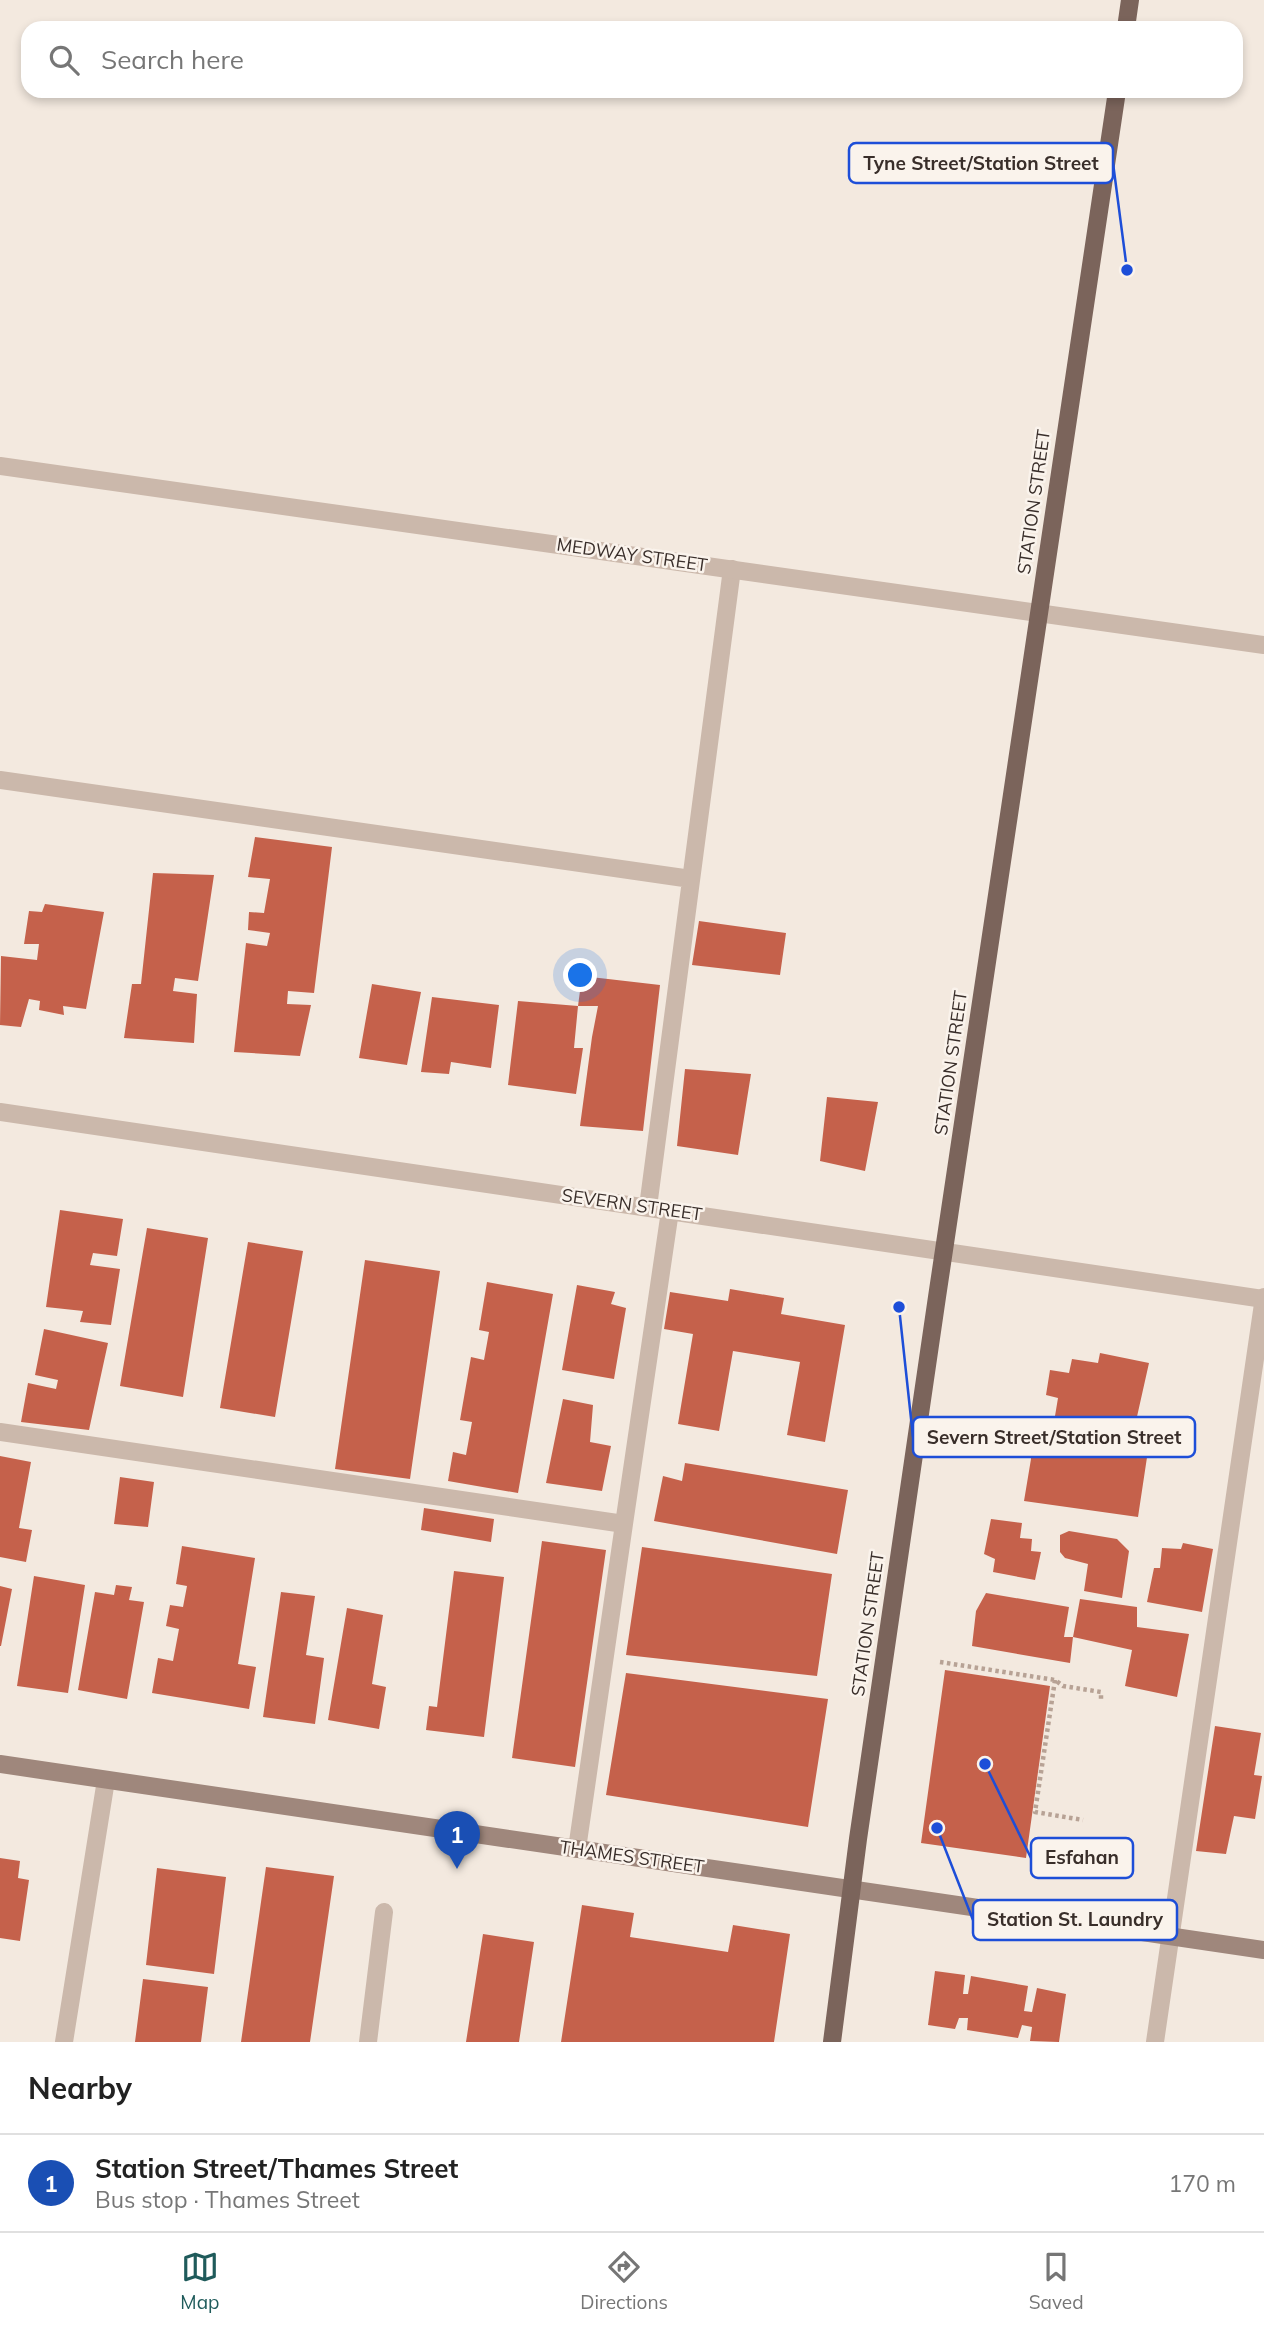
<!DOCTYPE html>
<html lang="en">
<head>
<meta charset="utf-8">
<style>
	:root { --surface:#fff; --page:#f2f2f2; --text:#222; --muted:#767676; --line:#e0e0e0; --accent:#1f5b5b }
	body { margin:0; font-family:Mulish,sans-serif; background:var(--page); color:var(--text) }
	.you { position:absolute; left:581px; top:976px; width:24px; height:24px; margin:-18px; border:5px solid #fff; border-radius:50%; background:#1a73e8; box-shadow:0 0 0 10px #1a73e833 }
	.badge { display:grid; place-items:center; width:46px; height:46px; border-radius:50%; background:var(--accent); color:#fff; font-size:23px; font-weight:700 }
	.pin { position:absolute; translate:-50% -58px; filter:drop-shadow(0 2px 4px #0008) }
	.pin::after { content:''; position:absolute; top:37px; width:24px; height:21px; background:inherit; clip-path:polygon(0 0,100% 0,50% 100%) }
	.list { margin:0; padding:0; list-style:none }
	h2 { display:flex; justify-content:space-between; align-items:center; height:91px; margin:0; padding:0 28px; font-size:30px }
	h2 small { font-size:23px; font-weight:400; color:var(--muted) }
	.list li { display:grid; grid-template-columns:46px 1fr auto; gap:21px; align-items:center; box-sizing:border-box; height:98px; padding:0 28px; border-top:2px solid var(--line) }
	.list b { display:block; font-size:26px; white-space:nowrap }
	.list p { margin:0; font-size:23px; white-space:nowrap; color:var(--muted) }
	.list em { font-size:23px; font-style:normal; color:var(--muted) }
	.icon { flex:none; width:38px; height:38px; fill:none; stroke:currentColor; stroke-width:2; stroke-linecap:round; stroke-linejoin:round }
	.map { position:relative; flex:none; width:1264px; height:2042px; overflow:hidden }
	.search { position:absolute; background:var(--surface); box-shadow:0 4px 10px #0003; left:21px; right:21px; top:21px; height:77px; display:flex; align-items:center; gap:18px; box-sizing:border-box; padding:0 24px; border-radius:21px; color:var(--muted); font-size:26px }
	.sheet { height:189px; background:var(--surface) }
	nav { display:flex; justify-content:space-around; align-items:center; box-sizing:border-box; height:98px; border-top:2px solid var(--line); background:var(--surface); font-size:19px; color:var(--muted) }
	nav a { display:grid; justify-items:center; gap:4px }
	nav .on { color:var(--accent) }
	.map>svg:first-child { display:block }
	.building { fill:#c5614b }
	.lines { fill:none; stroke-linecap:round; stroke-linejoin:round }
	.path { stroke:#b7a295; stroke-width:4.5; stroke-dasharray:3.5 3.5; stroke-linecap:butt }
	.lane { stroke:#cbb8ab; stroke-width:18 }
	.street { stroke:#cbb8ab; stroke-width:18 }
	.secondary { stroke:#9f877c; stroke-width:18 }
	.primary { stroke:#7b645b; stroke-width:18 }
	.labels { text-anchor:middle; stroke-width:5; stroke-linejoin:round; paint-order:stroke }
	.street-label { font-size:18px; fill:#392e2a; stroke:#faf3ec }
	.leader { fill:none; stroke:#1d4ed8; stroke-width:2.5 }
	.callout-dot { fill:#1d4ed8; stroke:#faf3ec; stroke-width:2.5 }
	.callout { fill:#faf3ec; stroke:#1d4ed8; stroke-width:2.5 }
	.callout-label { font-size:19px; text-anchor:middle; font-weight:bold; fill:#392e2a }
</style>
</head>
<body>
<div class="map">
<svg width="1264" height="2042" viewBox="0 0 1264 2042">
	<rect width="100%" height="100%" fill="#f3e9df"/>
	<path class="building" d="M255 837 332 847 314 993 288 991 287 1004 311 1005 300 1056 234 1052 246 943 267 946 270 933 248 930 249 912 264 913 270 879 248 877Z
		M153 873 214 875 198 981 175 978 173 991 197 994 194 1043 124 1038 132 984H141Z
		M45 904 104 912 86 1009 63 1006 64 1015 39 1010 40 1001 29 999 21 1027 0 1025 1 956 37 960 39 944H24L29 911 42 912Z
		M699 921 786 933 780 975 692 965Z
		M582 976 660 985 643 1131 580 1126 592 1037 598 1006H578Z
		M372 984 421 992 407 1065 359 1058Z
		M432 997 499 1005 491 1068 451 1062 449 1074 421 1072Z
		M518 1001 578 1006 574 1048H583L576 1094 508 1085Z
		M685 1069 751 1074 738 1155 677 1146Z
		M827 1097 878 1102 865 1171 820 1161Z
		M60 1210 123 1219 117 1256 93 1253 90 1265 120 1269 111 1325 80 1322 83 1311 46 1307Z
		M147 1228 208 1238 183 1397 120 1386Z
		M248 1242 303 1251 275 1417 220 1408Z
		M365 1260 440 1271 410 1479 335 1469Z
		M487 1282 553 1294 518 1493 448 1481 453 1452 466 1455 472 1422 460 1420 471 1357 484 1360 489 1332 479 1330Z
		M577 1285 615 1292 611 1304 626 1308 614 1379 562 1370Z
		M730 1289 784 1298 781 1314 845 1325 825 1442 787 1435 800 1362 733 1351 719 1431 678 1424 693 1334 664 1329 670 1292 728 1301Z
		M44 1329 108 1343 89 1430 21 1422 28 1383 56 1389 58 1380 35 1375Z
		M1100 1353 1149 1363 1134 1430 1055 1416 1058 1398 1046 1395 1050 1370 1069 1373 1072 1359 1098 1363Z
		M563 1399 593 1405 590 1442 611 1446 602 1491 546 1483Z
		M1041 1426 1149 1444 1138 1517 1024 1501 1031 1459 1030 1441 1037 1435Z
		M0 1456 31 1462 19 1528 32 1530 26 1562 0 1557Z
		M685 1463 848 1490 837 1554 654 1521 663 1476 682 1481Z
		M120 1477 154 1482 148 1527 114 1524Z
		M424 1508 494 1519 491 1542 421 1530Z
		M991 1519 1022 1523 1020 1538 1032 1539 1031 1551 1041 1552 1035 1580 993 1572 995 1559 984 1554Z
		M1069 1531 1117 1539 1129 1551 1122 1598 1084 1591 1088 1564 1065 1558 1060 1552V1535Z
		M542 1541 606 1550 575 1767 512 1758Z
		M1183 1543 1213 1549 1202 1612 1147 1602 1154 1568H1160L1162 1548 1181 1549Z
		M182 1546 255 1558 238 1664 256 1667 249 1709 152 1693 158 1658 173 1661 179 1629 166 1626 170 1605 183 1607 187 1586 176 1584Z
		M642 1547 832 1574 817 1676 626 1655Z
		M454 1571 504 1577 484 1737 426 1730 429 1706 437 1707Z
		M34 1576 85 1585 68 1693 17 1686Z
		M116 1585 132 1587 129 1600 144 1602 127 1699 78 1690 95 1592 114 1595Z
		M0 1586 12 1589 1 1646H0Z
		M281 1592 315 1596 306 1655 324 1658 315 1724 263 1717Z
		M986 1593 1069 1607 1064 1637H1073L1080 1599 1137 1607V1627L1189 1634 1177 1697 1125 1686 1132 1650 1073 1637 1070 1663 972 1646 976 1611Z
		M347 1608 383 1615 372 1684 386 1687 379 1729 328 1720Z
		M945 1670 1050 1686 1026 1858 921 1843Z
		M626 1673 828 1699 808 1827 606 1795Z
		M1215 1726 1261 1733 1254 1775 1262 1776 1255 1819 1234 1816 1226 1854 1196 1851Z
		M0 1858 20 1861 18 1878 29 1880 20 1941 0 1938Z
		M266 1867 334 1876 310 2042H241Z
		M157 1868 226 1877 214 1974 146 1965Z
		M582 1905 634 1913 630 1937 728 1952 733 1925 790 1934 774 2042H561Z
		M483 1934 534 1942 519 2042H466Z
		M935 1971 965 1975 963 1994H968L971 1976 1028 1986 1024 2011 1032 2012 1037 1988 1066 1994 1059 2042 1030 2041 1032 2027 1022 2025 1018 2038 967 2030 968 2018H959L955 2029 928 2025Z
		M143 1979 208 1987 201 2042H135Z"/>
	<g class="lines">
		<path class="path" d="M940 1662 1055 1680 1063 1686 1101 1692V1702
			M1055 1680 1035 1812 1083 1820"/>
		<path class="lane" d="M0 780 691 879
			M648 1207 732 569
			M0 1432 624 1524 670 1211
			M577 1849 624 1524
			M64 2042 106 1780
			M368 2042 384 1912
			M1155 2042 1264 1297"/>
		<path class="street" d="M0 466 1264 645
			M0 1112 1264 1299"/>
		<path class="secondary" d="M0 1764 1264 1950"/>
		<path class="primary" d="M1126 28 1130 0
			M832 2042 858 1839 937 1297 1117 91"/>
	</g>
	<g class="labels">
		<g class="street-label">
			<text transform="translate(1034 502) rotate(-82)" y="6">STATION STREET</text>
			<text transform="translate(632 555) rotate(8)" y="6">MEDWAY STREET</text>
			<text transform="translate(951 1063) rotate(-82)" y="6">STATION STREET</text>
			<text transform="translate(632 1205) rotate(8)" y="6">SEVERN STREET</text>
			<text transform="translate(868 1624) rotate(-82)" y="6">STATION STREET</text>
			<text transform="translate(632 1857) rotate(8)" y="6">THAMES STREET</text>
		</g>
	</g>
	<path class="leader" d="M1127 270L1113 163M899 1307L913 1437M985 1764L1031 1858M937 1828L973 1920"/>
	<g class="callout-dot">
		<circle cx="1127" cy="270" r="7"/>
		<circle cx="899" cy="1307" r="7"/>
		<circle cx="985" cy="1764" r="7"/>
		<circle cx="937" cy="1828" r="7"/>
	</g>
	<g class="callout">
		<rect x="849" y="143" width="264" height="40" rx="7"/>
		<rect x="913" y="1417" width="282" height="40" rx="7"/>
		<rect x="1031" y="1838" width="102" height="40" rx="7"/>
		<rect x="973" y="1900" width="204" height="40" rx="7"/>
	</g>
	<g class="callout-label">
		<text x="981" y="170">Tyne Street/Station Street</text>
		<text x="1054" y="1444">Severn Street/Station Street</text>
		<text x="1082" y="1864">Esfahan</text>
		<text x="1075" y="1926">Station St. Laundry</text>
	</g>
</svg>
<div class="you"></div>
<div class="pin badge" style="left:457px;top:1869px;background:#1a4fb4">1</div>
<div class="search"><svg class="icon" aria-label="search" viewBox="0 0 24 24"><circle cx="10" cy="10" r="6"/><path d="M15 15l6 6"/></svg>Search here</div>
</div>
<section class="sheet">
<h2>Nearby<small></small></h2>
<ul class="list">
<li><span class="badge" style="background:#1a4fb4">1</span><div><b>Station Street/Thames Street</b><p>Bus stop · Thames Street</p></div><em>170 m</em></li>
</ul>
</section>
<nav>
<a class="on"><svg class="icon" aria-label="map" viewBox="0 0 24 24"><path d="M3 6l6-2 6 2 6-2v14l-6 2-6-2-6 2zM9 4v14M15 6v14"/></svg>Map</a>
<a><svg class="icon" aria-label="directions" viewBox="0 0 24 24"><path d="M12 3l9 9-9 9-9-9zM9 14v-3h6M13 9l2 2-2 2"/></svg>Directions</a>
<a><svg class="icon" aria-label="saved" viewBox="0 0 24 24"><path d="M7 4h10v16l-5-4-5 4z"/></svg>Saved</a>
</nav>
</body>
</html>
